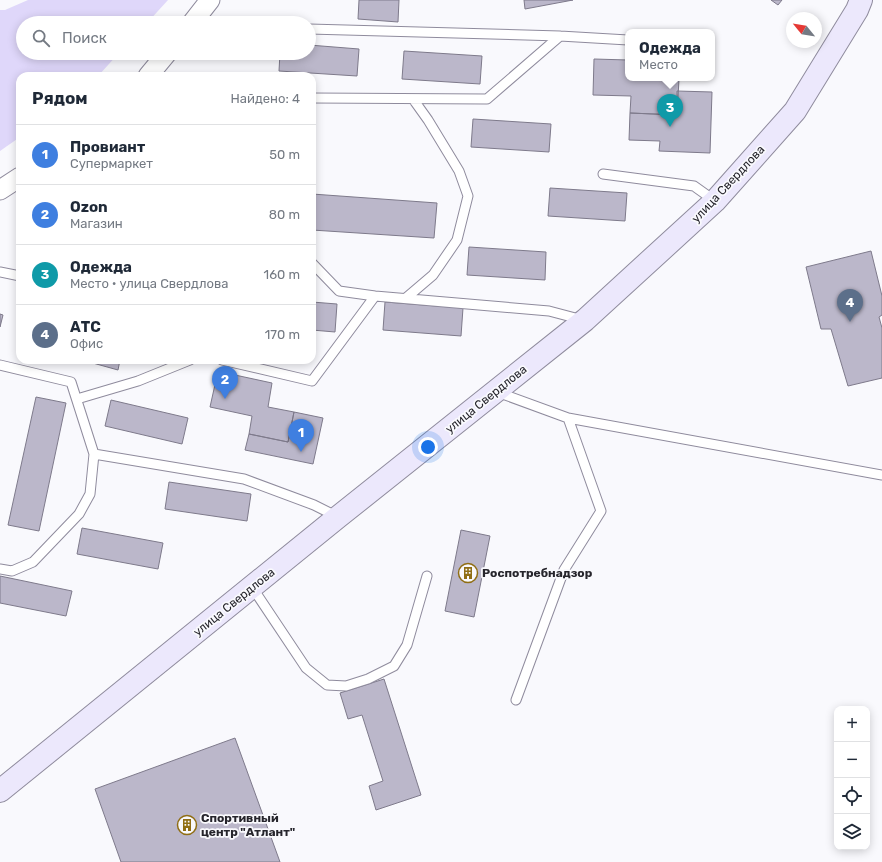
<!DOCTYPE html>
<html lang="ru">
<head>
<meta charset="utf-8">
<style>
	:root { --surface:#fff; --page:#f2f2f3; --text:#1f2937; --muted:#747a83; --line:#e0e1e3; --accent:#ea580c }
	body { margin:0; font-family:Rubik,sans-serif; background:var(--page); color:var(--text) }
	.controls { position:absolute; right:12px; bottom:12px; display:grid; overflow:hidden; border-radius:8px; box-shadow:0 2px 10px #0003 }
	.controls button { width:36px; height:36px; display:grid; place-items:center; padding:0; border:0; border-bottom:1px solid var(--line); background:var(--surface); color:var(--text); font:20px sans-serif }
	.compass { position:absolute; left:786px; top:12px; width:36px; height:36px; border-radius:50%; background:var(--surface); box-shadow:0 2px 10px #0003; rotate:300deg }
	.you { position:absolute; left:428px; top:447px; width:14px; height:14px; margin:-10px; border:3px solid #fff; border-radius:50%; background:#1a73e8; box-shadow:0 0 0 6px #1a73e833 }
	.badge { display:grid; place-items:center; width:26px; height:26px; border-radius:50%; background:var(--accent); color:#fff; font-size:13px; font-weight:700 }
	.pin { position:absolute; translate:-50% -33px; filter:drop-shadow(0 1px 2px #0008) }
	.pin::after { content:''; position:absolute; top:21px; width:14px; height:12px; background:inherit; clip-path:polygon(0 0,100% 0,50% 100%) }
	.popup { position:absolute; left:625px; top:29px; width:90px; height:52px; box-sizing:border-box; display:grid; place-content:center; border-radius:8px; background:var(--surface); filter:drop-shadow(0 1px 3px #0005); font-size:13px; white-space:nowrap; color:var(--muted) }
	.popup b { font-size:15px; color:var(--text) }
	.popup::after { content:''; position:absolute; left:50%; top:100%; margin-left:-8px; border:8px solid transparent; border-top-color:var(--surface) }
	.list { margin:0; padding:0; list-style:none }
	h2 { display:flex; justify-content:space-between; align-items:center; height:52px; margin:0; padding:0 16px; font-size:17px }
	h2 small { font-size:13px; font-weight:400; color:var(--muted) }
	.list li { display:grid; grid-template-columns:26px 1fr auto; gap:12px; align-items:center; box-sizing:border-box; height:60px; padding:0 16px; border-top:1px solid var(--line) }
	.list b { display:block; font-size:15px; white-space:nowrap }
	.list p { margin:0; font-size:13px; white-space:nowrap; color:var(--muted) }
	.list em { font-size:13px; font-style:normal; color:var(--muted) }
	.icon { flex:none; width:22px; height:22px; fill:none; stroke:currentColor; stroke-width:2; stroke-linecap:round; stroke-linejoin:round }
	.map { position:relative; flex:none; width:882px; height:862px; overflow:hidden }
	.search { position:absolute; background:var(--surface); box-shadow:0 2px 10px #0003; left:16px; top:16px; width:300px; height:44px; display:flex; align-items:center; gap:10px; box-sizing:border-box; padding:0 14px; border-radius:22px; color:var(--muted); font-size:15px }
	.panel { position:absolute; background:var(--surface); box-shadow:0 2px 10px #0003; left:16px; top:72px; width:300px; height:292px; border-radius:12px }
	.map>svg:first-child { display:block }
	.green { fill:#dfd7fa }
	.building { fill:#bbb7ca; stroke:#7e7a8b }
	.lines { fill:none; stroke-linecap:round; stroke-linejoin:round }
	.lane-casing { stroke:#8f8b9d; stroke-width:11 }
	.street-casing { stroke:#8f8b9d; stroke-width:21 }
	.secondary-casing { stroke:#8f8b9d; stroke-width:24 }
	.lane { stroke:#fff; stroke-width:9 }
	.street { stroke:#fff; stroke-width:19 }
	.secondary { stroke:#ece8fc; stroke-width:22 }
	.labels { text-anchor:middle; stroke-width:3.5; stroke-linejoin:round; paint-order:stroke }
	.street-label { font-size:12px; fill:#26252c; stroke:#f9f9fd }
	.poi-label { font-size:12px; font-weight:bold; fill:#26252c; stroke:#f9f9fd; text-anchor:start }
</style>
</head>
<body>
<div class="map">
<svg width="882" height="862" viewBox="0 0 882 862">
	<rect width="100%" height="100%" fill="#f9f9fd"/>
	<path class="green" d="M28 0H168L147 23H23V53H119L98 76H20V137L0 151V10H5Z"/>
	<path class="building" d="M359 0H399L398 22 358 19Z
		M524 0H573L525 9Z
		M771 0H782L778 5Z
		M309 45 359 49 357 76 279 71 280 53H309Z
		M404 51 482 56 480 84 402 79Z
		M594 59 628 60V78L679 79 677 115 630 113 631 96 593 95Z
		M677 91 712 92 710 153 659 151 660 141 629 140 630 113 677 115Z
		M473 119 551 124 549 152 471 147Z
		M550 188 627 193 625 221 548 216Z
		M312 194 437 203 434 238 312 230Z
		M469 247 546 252 545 280 467 275Z
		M871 251 882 296V315L879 317 882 328V378L848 386 831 329H821L806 267Z
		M312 302 337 304 335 332 312 330Z
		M385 302 463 308 461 336 383 330Z
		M0 314 3 315 0 327Z
		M82 360H120L118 370Z
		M235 375 272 383 268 407 294 412 288 442 249 434 252 416 210 407 216 380 233 384Z
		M36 397 66 403 39 531 8 525Z
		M111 400 188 418 182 444 105 426Z
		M294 412 323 418 313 464 245 450 249 434 288 442Z
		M169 482 251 494 247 521 165 509Z
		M82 528 163 543 158 569 77 554Z
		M461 530 490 536 474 617 445 611Z
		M0 576 72 591 66 616 0 603Z
		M384 679 421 795 376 810 369 786 383 781 362 715 348 719 340 693Z
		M235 738 280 862H121L95 789Z"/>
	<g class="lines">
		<g class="lane-casing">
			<path id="lane" d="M309 29 560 36 628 40
				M312 98 487 99 560 36
				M603 174 694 186 715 201
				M312 263 339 291 375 296 549 311 583 320
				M0 272 20 276
				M406 298 433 275 457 240 468 196 459 171 428 120 413 99
				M222 360 312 381 375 296
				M0 365 71 382 94 454 244 479 314 505 338 517
				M497 392 568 418 882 475
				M77 399 138 381 190 360
				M0 569 12 571 33 562 79 514 90 494 94 454
				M252 587 306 668 327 685 346 686 368 679 394 666 407 645 427 576
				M516 700 564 570 601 511 568 418"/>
		</g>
		<g class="street-casing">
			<path id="street" d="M192 23 210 0
				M148 76 167 53
				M0 190 20 177"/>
		</g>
		<g class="secondary-casing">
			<path id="secondary" d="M0 791 338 517 585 320 715 201 795 111 857 10 861 0"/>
		</g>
		<use href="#lane" class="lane"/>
		<use href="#street" class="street"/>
		<use href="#secondary" class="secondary"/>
	</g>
	<defs>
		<g id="building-ring" transform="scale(1)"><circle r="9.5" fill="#f9f9fd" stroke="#906e14" stroke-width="1.5"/><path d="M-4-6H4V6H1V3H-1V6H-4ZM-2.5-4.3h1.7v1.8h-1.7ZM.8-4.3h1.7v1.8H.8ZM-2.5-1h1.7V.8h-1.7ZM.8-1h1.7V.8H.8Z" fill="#906e14"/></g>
	</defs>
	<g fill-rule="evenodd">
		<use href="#building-ring" x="468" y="573"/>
		<use href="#building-ring" x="187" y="825"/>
	</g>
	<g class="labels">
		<g class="street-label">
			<text transform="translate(728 184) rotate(-47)" y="4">улица Свердлова</text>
			<text transform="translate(486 399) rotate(-39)" y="4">улица Свердлова</text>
			<text transform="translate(234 602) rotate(-39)" y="4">улица Свердлова</text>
		</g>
		<g class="poi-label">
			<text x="482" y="577">Роспотребнадзор</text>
			<text x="201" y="822">Спортивный<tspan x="201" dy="14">центр "Атлант"</tspan></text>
		</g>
	</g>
</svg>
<div class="controls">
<button>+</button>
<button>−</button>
<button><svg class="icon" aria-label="locate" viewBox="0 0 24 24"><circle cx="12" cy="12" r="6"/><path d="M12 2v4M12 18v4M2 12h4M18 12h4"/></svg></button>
<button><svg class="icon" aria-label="layers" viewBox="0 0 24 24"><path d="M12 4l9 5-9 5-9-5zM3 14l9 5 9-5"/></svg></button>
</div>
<svg class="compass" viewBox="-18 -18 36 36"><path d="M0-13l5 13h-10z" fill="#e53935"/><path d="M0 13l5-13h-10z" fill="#747a83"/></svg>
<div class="you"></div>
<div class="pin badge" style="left:301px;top:452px;background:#3f7fe0">1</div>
<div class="pin badge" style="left:225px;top:399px;background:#3f7fe0">2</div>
<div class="pin badge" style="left:670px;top:127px;background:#0f9aa8">3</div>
<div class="popup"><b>Одежда</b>Место</div>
<div class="pin badge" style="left:850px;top:322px;background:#5c6f8a">4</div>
<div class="search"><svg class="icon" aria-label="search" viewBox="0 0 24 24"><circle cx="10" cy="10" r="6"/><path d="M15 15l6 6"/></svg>Поиск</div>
<section class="panel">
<h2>Рядом<small>Найдено: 4</small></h2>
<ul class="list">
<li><span class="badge" style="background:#3f7fe0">1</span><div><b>Провиант</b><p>Супермаркет</p></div><em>50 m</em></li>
<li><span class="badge" style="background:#3f7fe0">2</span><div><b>Ozon</b><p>Магазин</p></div><em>80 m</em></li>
<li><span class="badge" style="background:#0f9aa8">3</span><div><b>Одежда</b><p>Место · улица Свердлова</p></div><em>160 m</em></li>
<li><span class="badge" style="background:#5c6f8a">4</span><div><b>АТС</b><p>Офис</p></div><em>170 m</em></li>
</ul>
</section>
</div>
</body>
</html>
